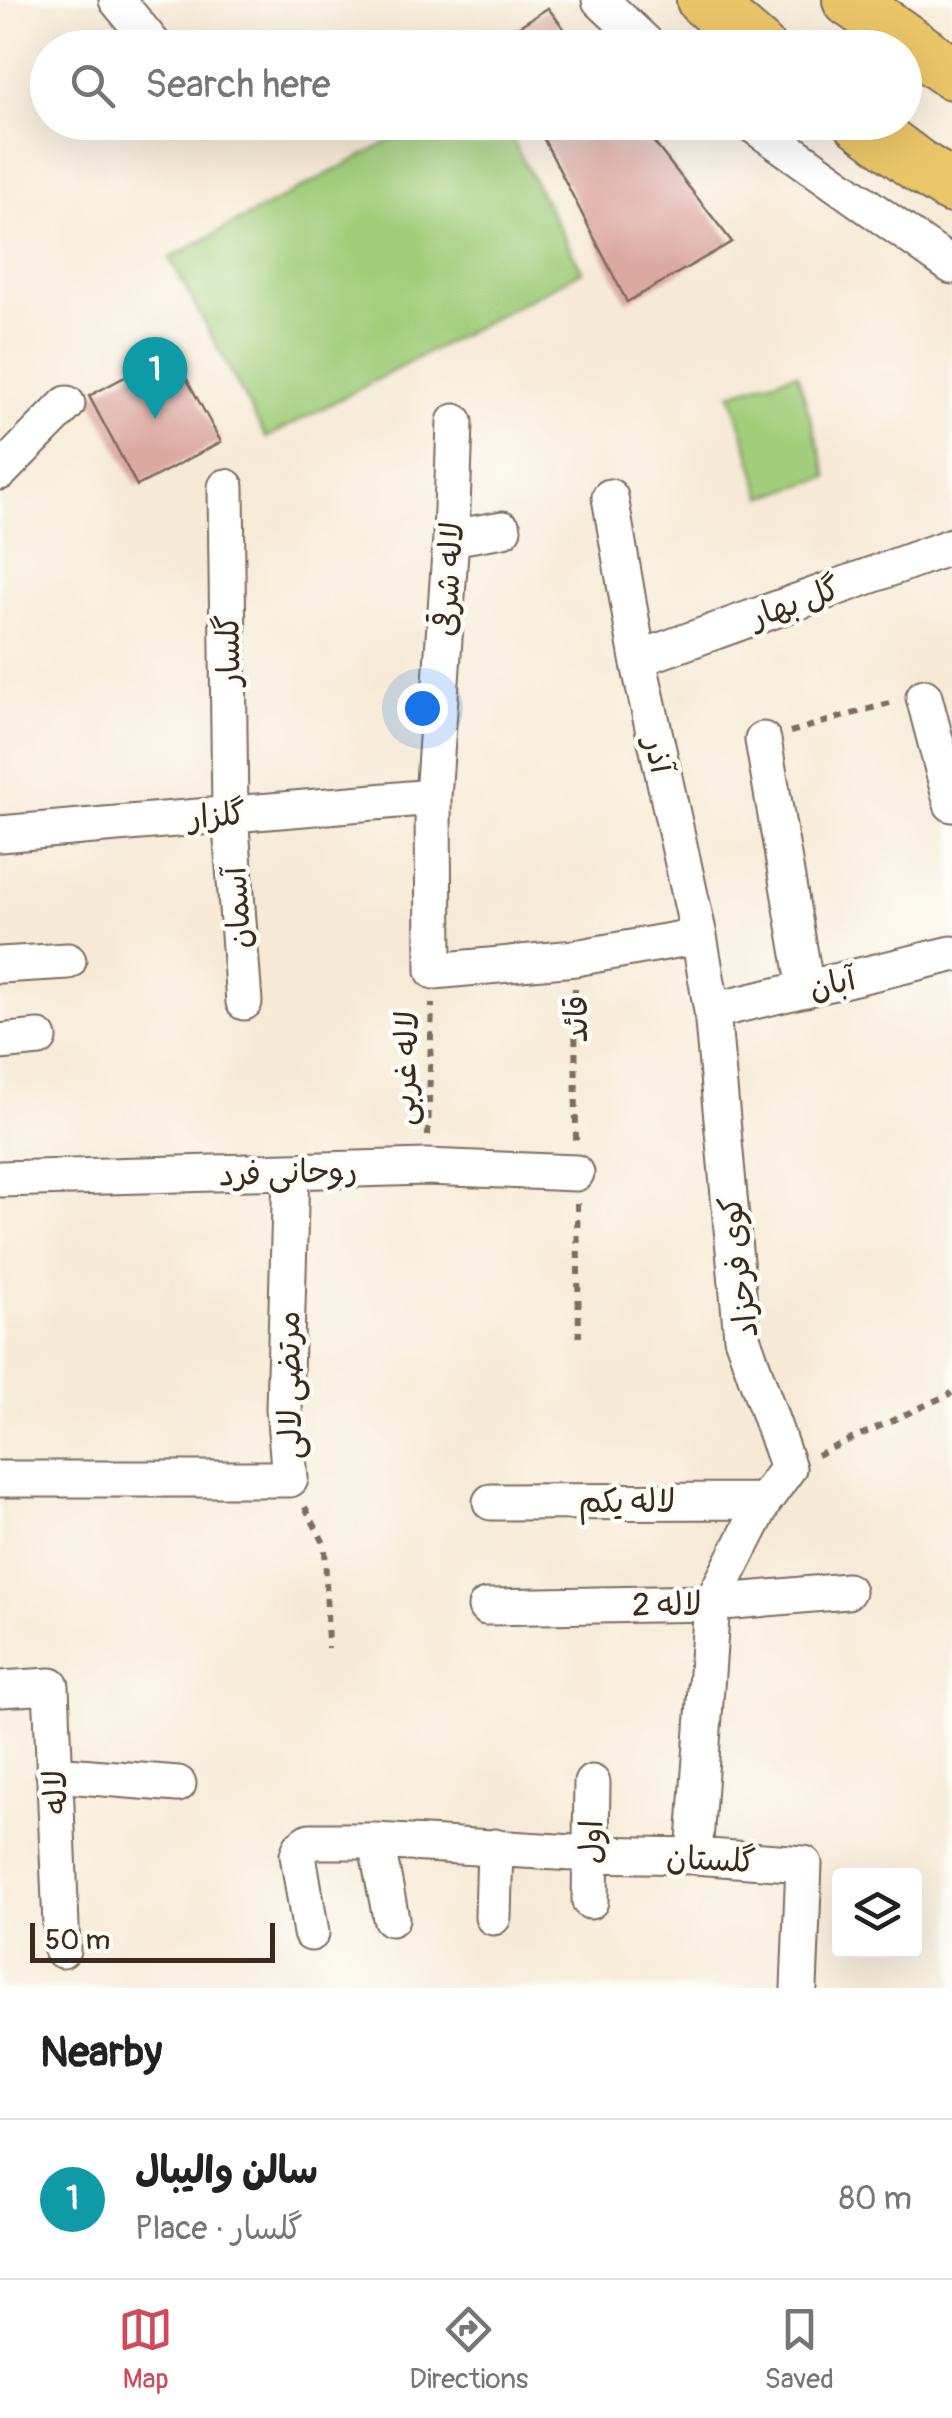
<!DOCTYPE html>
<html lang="en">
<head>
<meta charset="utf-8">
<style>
	:root { --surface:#fff; --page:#f6f6f6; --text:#222; --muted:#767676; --line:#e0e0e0; --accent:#d1495b }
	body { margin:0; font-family:Pangolin,"Playpen Sans Arabic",sans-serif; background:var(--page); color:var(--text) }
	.controls { position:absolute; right:30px; bottom:30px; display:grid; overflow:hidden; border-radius:10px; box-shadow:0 10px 40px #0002 }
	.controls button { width:90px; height:90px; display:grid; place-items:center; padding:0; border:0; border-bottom:2px solid var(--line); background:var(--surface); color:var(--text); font:50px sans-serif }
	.scale { position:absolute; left:30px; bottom:25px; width:245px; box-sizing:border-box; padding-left:10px; border:5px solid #3b2a1e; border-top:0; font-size:28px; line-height:35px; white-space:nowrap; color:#3b2a1e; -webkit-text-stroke:8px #fdfcf7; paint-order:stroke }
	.you { position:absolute; left:422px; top:708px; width:35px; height:35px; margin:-25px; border:8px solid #fff; border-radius:50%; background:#1a73e8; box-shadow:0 0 0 15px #1a73e833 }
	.badge { display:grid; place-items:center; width:65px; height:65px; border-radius:50%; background:var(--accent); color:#fff; font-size:32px; font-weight:700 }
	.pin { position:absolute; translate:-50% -82px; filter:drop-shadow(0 2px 5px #0008) }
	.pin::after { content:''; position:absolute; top:52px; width:35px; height:30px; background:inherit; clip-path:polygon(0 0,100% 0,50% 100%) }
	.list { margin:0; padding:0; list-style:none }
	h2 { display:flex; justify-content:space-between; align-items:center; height:130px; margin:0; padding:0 40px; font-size:42px }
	h2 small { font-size:32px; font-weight:400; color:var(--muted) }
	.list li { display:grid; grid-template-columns:65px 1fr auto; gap:30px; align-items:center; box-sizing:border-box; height:160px; padding:0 40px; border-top:2px solid var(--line) }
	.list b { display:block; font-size:38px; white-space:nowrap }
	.list p { margin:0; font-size:32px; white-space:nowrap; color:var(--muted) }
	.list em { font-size:32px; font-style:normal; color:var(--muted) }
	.icon { flex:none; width:55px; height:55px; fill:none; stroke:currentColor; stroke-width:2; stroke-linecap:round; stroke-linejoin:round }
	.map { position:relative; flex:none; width:952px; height:1988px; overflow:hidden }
	.search { position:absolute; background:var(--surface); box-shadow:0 10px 40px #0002; left:30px; right:30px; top:30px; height:110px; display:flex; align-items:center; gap:25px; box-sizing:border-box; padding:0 35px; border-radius:55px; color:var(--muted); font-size:38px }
	.sheet { height:290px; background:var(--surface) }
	nav { display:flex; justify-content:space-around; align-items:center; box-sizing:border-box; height:140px; border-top:2px solid var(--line); background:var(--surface); font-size:28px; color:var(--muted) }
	nav a { display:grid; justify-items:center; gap:5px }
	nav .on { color:var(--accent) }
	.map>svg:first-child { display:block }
	.green { fill:#a2ce7b; stroke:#6e7c4c; stroke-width:2.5 }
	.building { fill:#dca9a1 }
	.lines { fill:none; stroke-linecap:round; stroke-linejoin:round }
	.minor-casing { stroke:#7c6d5e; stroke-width:39 }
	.highway-casing { stroke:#7c6d5e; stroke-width:56 }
	.path { stroke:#7c6d5e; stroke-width:6; stroke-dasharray:8 8; stroke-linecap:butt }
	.minor { stroke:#fff; stroke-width:35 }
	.highway { stroke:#ebc669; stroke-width:52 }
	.labels { text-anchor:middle; stroke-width:9; stroke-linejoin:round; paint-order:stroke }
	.street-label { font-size:32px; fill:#3b2a1e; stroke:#fdfcf7 }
</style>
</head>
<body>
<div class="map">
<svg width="952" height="1988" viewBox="0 0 952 1988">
	<rect width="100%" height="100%" fill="#fdfcf7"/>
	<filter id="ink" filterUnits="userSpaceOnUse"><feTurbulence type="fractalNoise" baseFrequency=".01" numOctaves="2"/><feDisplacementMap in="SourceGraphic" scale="20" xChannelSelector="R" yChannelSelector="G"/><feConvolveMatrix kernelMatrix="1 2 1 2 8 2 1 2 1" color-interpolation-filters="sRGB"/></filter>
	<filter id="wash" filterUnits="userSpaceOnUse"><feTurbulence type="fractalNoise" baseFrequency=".0048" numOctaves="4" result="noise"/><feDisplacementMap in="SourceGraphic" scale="40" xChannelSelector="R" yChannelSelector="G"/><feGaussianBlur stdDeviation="2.25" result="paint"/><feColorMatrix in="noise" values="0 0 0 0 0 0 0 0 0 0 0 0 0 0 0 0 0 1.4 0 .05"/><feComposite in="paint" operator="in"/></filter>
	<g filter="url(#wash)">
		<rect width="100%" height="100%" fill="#f6ead6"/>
		<path class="green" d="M503 123 582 271 266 438 170 258 424 123Z
			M797 373 828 477 763 497 731 393Z"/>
		<g id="blocks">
			<path class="building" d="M548 8 579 48H497L494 42Z
				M535 122H638L732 242 627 302Z
				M172 352 221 442 137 486 89 396Z"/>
		</g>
	</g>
	<g filter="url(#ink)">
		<use href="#blocks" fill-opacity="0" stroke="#7c6d5e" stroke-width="2.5"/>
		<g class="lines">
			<g class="minor-casing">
				<path id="minor" d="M117 0 152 43
					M600 0 651 48
					M749 122 952 266
					M455 422 451 538 433 797 434 971 575 958 699 936
					M0 472 67 404
					M226 487 230 813 244 1002
					M610 497 638 659 699 936 712 1011 742 1337 788 1468 764 1501 712 1603 694 1856
					M451 538 503 529
					M638 659 952 546
					M924 697 952 804
					M763 740 806 989
					M0 834 433 797
					M0 965 68 961
					M712 1011 952 954
					M0 1042 39 1038
					M0 1179 426 1167 576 1173
					M0 1479H290L284 1408 291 1172
					M491 1502 764 1501
					M486 1607 712 1603 847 1591
					M0 1689 51 1686 62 1950
					M54 1774 178 1784
					M590 1901 592 1783
					M493 1917 495 1847
					M391 1918 376 1841 590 1854 694 1856 804 1864 799 1988
					M311 1933 298 1855 301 1847 310 1841H376"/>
			</g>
			<g class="highway-casing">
				<path id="highway" d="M703 0 759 48
					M849 0 952 73
					M860 122 917 165 952 187"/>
			</g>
			<path class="path" d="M790 732 893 702
				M575 988 576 1141
				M428 1136 432 1004
				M577 1203 579 1337
				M817 1455 952 1393
				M305 1507 325 1545 328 1648"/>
			<use href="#minor" class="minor"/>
			<use href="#highway" class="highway"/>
		</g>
	</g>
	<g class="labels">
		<g class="street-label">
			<text transform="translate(448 579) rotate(-86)" y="11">لاله شرقی</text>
			<text transform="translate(795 602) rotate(-20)" y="11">گل بهار</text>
			<text transform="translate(228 650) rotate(-91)" y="11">گلسار</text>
			<text transform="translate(659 755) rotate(78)" y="11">آذر</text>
			<text transform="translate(217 815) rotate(-5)" y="11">گلزار</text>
			<text transform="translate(237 908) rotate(-94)" y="11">آسمان</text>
			<text transform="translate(832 983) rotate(-13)" y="11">آبان</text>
			<text transform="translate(576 1019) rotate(-90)" y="11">قائد</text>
			<text transform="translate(405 1068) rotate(-88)" y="11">لاله غربی</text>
			<text transform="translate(288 1172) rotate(-2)" y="11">روحانی فرد</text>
			<text transform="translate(738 1267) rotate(-97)" y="11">کوی فرحزاد</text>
			<text transform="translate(289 1385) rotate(-91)" y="11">مرتضی لالی</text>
			<text x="627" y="1512">لاله یکم</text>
			<text transform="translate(667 1604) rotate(-1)" y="11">لاله 2</text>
			<text transform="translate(55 1792) rotate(-92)" y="11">لاله</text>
			<text transform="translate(591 1842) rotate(-89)" y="11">اول</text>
			<text transform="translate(711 1859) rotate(3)" y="11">گلستان</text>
		</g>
	</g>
</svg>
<div class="controls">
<button><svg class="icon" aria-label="layers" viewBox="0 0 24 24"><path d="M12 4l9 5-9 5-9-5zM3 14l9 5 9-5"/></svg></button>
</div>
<div class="scale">50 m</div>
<div class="you"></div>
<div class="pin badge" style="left:155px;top:419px;background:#0f9aa8">1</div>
<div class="search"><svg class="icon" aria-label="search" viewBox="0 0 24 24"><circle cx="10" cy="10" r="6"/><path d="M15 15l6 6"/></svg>Search here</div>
</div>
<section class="sheet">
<h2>Nearby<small></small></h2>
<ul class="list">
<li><span class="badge" style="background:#0f9aa8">1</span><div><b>سالن والیبال</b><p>Place · گلسار</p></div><em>80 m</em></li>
</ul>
</section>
<nav>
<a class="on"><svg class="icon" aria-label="map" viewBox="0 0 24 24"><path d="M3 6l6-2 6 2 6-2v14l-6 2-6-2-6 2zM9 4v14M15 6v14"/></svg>Map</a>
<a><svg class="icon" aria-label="directions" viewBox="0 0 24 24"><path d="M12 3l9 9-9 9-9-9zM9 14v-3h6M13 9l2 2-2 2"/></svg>Directions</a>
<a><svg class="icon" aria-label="saved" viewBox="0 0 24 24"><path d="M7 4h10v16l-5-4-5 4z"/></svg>Saved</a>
</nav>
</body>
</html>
